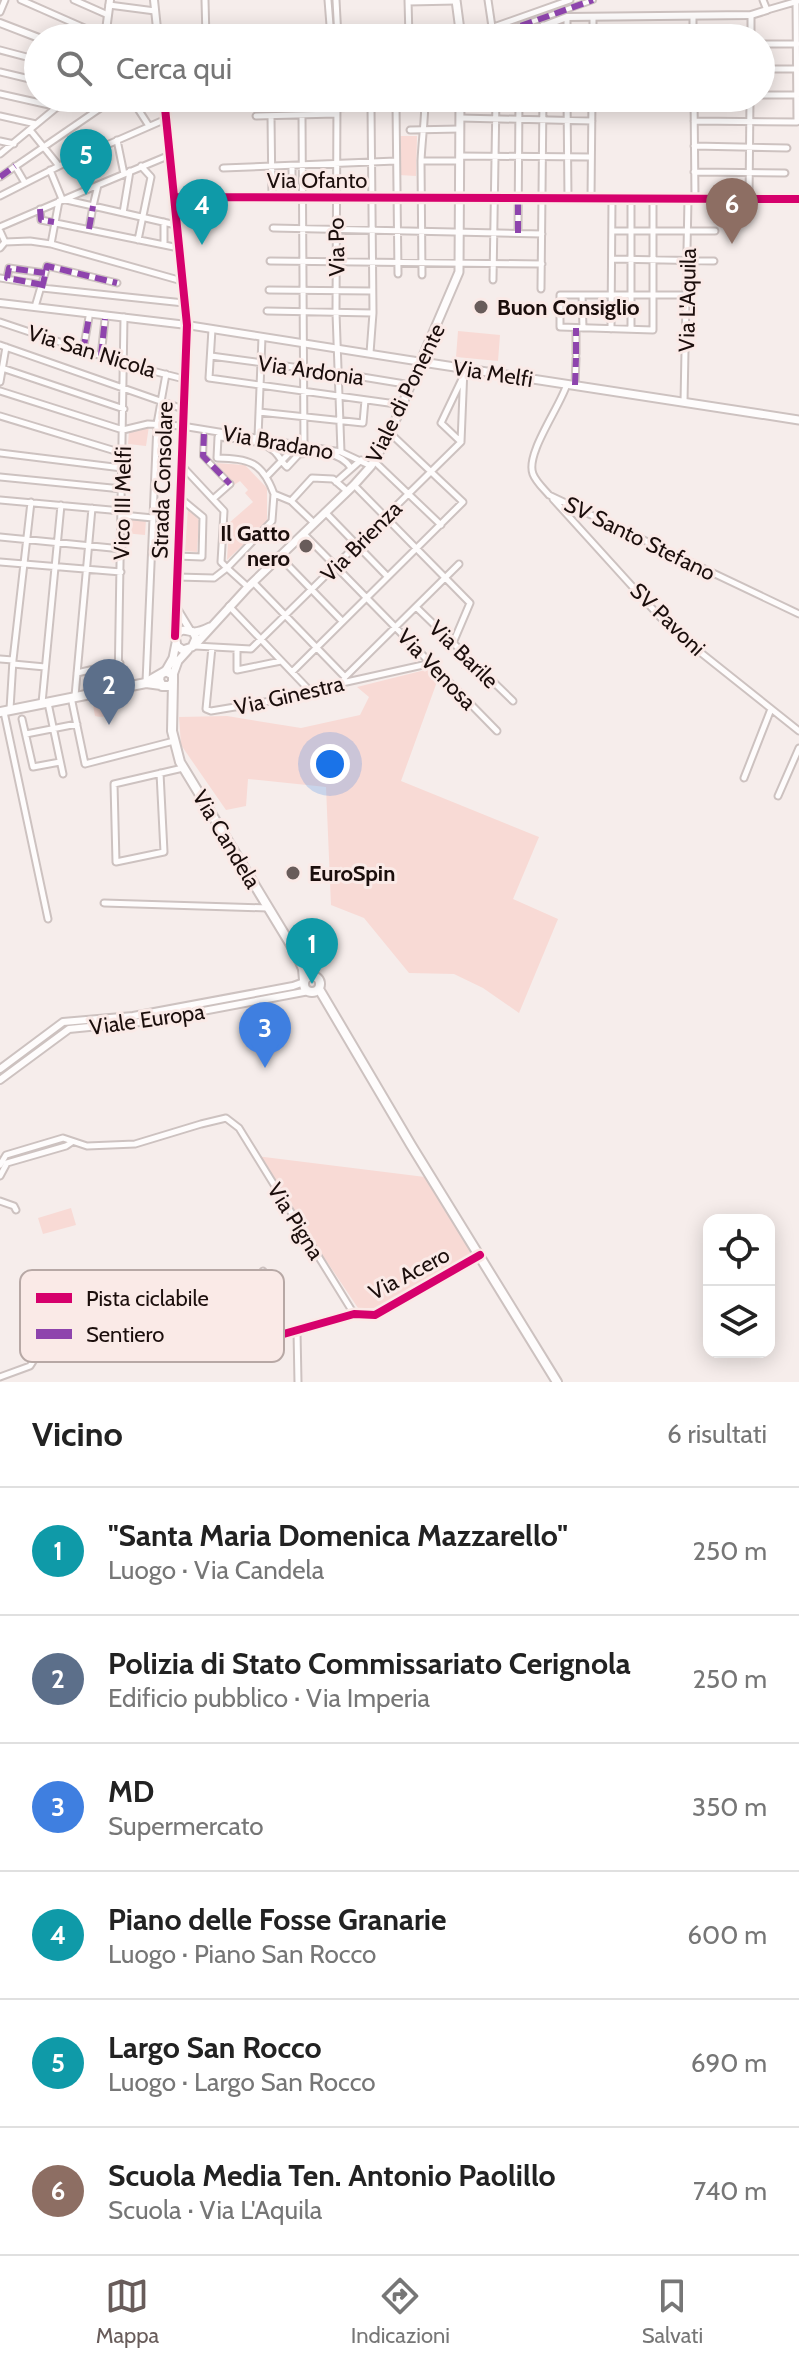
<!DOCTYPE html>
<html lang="it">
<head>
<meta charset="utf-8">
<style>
	:root { --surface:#fff; --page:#f2f2f2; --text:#222; --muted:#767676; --line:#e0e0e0; --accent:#685c5a }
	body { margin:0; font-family:Cabin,sans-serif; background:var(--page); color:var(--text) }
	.controls { position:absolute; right:24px; bottom:24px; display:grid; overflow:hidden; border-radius:16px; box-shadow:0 4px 20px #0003 }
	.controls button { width:72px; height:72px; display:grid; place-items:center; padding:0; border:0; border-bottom:2px solid var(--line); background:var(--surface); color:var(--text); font:40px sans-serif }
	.you { position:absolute; left:330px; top:764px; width:28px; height:28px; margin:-20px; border:6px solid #fff; border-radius:50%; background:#1a73e8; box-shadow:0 0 0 12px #1a73e833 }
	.badge { display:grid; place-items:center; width:52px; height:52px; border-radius:50%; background:var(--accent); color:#fff; font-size:26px; font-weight:700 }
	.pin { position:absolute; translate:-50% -66px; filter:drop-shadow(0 2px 4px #0008) }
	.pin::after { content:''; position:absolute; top:42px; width:28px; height:24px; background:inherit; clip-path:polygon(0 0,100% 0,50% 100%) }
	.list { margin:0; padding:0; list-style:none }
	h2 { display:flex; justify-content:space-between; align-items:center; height:104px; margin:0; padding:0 32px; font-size:34px }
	h2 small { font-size:26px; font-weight:400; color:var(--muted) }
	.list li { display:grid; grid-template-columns:52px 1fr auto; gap:24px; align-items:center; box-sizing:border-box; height:128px; padding:0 32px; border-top:2px solid var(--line) }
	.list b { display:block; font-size:30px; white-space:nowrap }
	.list p { margin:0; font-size:26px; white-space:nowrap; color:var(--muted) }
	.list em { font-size:26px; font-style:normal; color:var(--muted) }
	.icon { flex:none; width:44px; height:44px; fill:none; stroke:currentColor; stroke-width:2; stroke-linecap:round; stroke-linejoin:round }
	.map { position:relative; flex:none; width:799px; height:1382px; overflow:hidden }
	.search { position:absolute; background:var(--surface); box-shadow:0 4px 20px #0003; left:24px; right:24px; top:24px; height:88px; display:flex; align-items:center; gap:20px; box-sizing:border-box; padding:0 28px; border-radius:44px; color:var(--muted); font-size:30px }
	.sheet { height:872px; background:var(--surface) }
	nav { display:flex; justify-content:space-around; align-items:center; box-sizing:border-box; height:112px; border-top:2px solid var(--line); background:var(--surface); font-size:22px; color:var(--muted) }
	nav a { display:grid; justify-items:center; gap:4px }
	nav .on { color:var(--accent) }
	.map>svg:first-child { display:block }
	.green { fill:#f8dad5 }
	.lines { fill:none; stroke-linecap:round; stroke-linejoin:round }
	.pedestrian-casing { stroke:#cdc2c0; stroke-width:8 }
	.minor-casing { stroke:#cdc2c0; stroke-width:9 }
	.tertiary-casing { stroke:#cdc2c0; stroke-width:10 }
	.secondary-casing { stroke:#cdc2c0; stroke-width:11 }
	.primary-casing { stroke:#cdc2c0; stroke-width:12 }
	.pedestrian { stroke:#fefcfc; stroke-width:4 }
	.minor { stroke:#fefcfc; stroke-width:5 }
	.tertiary { stroke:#fefcfc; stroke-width:6 }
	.secondary { stroke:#fefcfc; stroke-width:7 }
	.primary { stroke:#fefcfc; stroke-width:8 }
	.quiet { stroke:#8e44ad; stroke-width:6; stroke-dasharray:12 6; stroke-linecap:butt }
	.cycleway-casing { stroke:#faeae7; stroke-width:13 }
	.cycleway { stroke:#d6006c; stroke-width:8 }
	.poi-dot { fill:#685c5a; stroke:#faeae7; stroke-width:3 }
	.labels { text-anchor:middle; stroke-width:6; stroke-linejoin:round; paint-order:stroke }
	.street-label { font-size:22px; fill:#1b0e0c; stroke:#faeae7 }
	.poi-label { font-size:22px; font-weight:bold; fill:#1b0e0c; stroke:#faeae7; text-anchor:start }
	.key { fill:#faeae7; stroke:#b7a8a5; stroke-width:2 }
	.key-label { font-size:22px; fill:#1b0e0c }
</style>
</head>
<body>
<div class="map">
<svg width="799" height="1382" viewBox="0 0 799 1382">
	<rect width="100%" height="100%" fill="#f6edeb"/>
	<path class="green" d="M399 136H417L416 176 399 175Z
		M458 331 500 335 498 361 456 357Z
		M149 426 146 446 128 444 129 432Z
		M216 463 245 465 267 488V522L227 560 229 523 253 502 245 493 248 490 240 481 234 485Z
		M188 508 199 520 197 552 185 551Z
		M125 517 146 519 145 535 124 533Z
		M429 669 438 679 401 781 539 837 513 899 558 919 519 1013 483 988 454 974 409 973 364 918 331 905 326 787 248 779 246 806 226 810 181 745 179 717 227 716 301 728 360 715 369 697 357 687Z
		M126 694 128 697C119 709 112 720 95 716L93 705 96 701Z
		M256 1156 425 1177 474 1254 376 1308H358Z
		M71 1208 76 1225 43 1234 38 1218Z"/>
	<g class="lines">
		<g class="pedestrian-casing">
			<path id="pedestrian" d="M487 38 593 0
				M204 434 203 456 230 484"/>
		</g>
		<g class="minor-casing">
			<path id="minor" d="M21 0 105 37
				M74 0 108 15
				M205 0 206 38
				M328 0 331 38
				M336 0 338 38
				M408 0 409 38
				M488 0 492 27
				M763 0 767 10 798 1
				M408 2 456 1
				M109 5 155 11
				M0 12 5 0
				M693 16V38
				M567 17V38
				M462 33 471 35 570 0
				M543 38V25
				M593 38V17
				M751 38V15
				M761 44H797
				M0 50 38 60
				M761 69H797
				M0 72 38 81
				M0 94 58 107
				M761 95H797
				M131 98 149 126
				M337 98 336 313 341 452
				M567 98 568 198
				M694 98 695 199
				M396 105 398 274
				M425 106H460
				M336 108 425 103
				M302 115 304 446
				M0 116 36 124
				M256 116 336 114
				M271 116 272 198
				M460 118 592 121
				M694 121 797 122 796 1
				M30 130 59 166
				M410 130 460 129
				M117 140 124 174
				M0 141 14 144
				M694 146 787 148
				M0 154 68 98
				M460 156 591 157
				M421 161H460
				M15 166 25 183
				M292 166V198
				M223 168 396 161
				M50 170 62 199
				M694 172 785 173
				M0 177 115 98
				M98 185 170 155
				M0 196 59 166 166 119
				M591 199 592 98
				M653 199C653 243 653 286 653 330L560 327V295H687
				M749 200 750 98
				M40 209 41 220 179 248
				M123 213 130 171
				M0 227 98 185 93 206 62 199
				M273 228 542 234
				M89 229 93 206 176 225
				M0 231 5 242
				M612 231H715
				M518 233 519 98
				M138 240 151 177 141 166
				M51 244 59 201
				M164 245V222
				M0 248 5 242 30 241 51 244 182 281
				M612 259 714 261
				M270 261 542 264
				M422 275C422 237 421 199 421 161 422 139 425 120 425 98
				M0 278 43 285
				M7 278 9 268 45 273
				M493 280 496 98
				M42 288 184 303
				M541 289 543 98
				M269 290 372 291
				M582 295 583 328
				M35 307 47 266 117 283
				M267 311 373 313
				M0 322 125 364 184 379
				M212 329 209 378 403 405
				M611 329 612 199
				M631 329V199
				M0 345 183 409
				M83 351 89 317
				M370 353 373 313 371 106
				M576 354V328
				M101 356 105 319
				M211 356 338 373 411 385
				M2 368 124 409
				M0 382 6 347
				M567 384C560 407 525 454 533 474 536 482 544 489 549 495L799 614
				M575 385 576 358
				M0 391 123 430 148 424 182 426 341 452 371 466
				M684 402 688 199
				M259 412 363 423 365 400
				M0 416 122 453
				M258 437 262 337
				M461 442 441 423 462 379
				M461 442 464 368
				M0 453 122 468
				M374 461 441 525
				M267 476 296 446
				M0 477 122 489
				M336 482 361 460
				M354 485 470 603 453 643
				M213 499 230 484
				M553 499 660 617 700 652 799 731
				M0 500 122 511
				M291 501 312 478 333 479 347 491
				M325 512 387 576
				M122 515 153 518
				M314 523 291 501 274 494C262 461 249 459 217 458L218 437C236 439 261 439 275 452 280 457 282 463 287 467L299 454C318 452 340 451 351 468
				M303 533 497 731
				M0 537 122 549
				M177 556 202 557 203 517 180 498
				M279 556 342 621
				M0 562 121 572
				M177 577 214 578 227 568 221 562 224 511 182 466
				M253 582 345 677
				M248 587 227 568 272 521 274 494
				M229 606 312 693
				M416 607 513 701
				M195 646 251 649 461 442
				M212 647 206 709 211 711 312 694 342 683 432 663
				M237 650V670L281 661
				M0 659 13 660
				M13 664 45 667
				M292 672 463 502 390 433
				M77 673 120 663
				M146 682 157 424 166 374
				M342 683 345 677 459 564
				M118 688 124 317
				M75 696 92 508
				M71 697 85 764 174 741
				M42 703 61 505
				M48 703 63 774
				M10 709 13 660 31 502
				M4 712 48 919
				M22 719 33 767 60 762
				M26 734 77 724
				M160 773 164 852 116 862 114 784 183 768
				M744 778 771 709
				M778 796 799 748
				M104 903 268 908
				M0 1165 6 1155 63 1138 87 1146 135 1144 201 1124 226 1118 239 1128 354 1314
				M0 1176 7 1163 66 1146 72 1142
				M0 1201 14 1206 16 1210
				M172 1315 254 1296 263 1271
				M176 1323 182 1322 194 1344 189 1348
				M297 1331 298 1382
				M49 1335 160 1303 166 1305 189 1348C198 1356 207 1354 220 1352L354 1314 375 1315 479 1255
				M0 1377 30 1366 56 1325 108 1311 120 1315"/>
		</g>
		<g class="tertiary-casing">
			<path id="tertiary" d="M154 0 158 38
				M0 23 39 38
				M105 38 110 0
				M512 38 567 17 751 15 767 10
				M164 98 187 325 175 636
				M174 197 799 199
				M0 303 187 325 422 362
				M176 607 190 630
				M0 1069 63 1022 133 1016 293 986 304 982
				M0 1080 69 1029 150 1021 309 991"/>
		</g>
		<g class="secondary-casing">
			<path id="secondary" d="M456 0 461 38
				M422 362 799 420
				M193 632 196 638 192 647 183 650 177 646 175 636C182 627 185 631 194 632 199 632 206 629 210 627
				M195 645 248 587 354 485 371 466 390 433 459 272 460 98
				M165 672 173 658 176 643
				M173 675 178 661 188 650"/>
		</g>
		<g class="primary-casing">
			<path id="primary" d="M147 682 166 671 173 675V682L170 686H162L159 680 160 675
				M173 682 172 731 180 762 297 955 303 969 304 980
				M0 712 146 683 161 685
				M304 984a8 8 0 1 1 16 0a8 8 0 1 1-16 0Z
				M319 989 411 1145 557 1382"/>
		</g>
		<use href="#pedestrian" class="pedestrian"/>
		<use href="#minor" class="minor"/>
		<use href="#tertiary" class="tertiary"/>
		<use href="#secondary" class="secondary"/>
		<use href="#primary" class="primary"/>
		<path class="quiet" d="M487 38 593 0
			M0 177 15 166
			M40 209 41 220 54 222
			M89 229 93 206
			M518 233V198
			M43 285 7 278 9 268 45 273
			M42 288 47 266 117 283
			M83 351 89 317
			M576 354V328
			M101 356 105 319
			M575 385 576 358
			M204 434 203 456 230 484"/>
		<g class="cycleway-casing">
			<path id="cycleway" d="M164 98 187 325 175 636
				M174 197 799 199
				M49 1335 160 1303 166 1305 189 1348C198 1356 207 1354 220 1352L354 1314 375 1315 480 1255"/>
		</g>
		<use href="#cycleway" class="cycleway"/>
	</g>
	<g class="poi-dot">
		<circle cx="481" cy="307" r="8"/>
		<circle cx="306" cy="546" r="8"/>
		<circle cx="293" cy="873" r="8"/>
	</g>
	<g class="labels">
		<g class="street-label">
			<text x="317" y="188">Via Ofanto</text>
			<text transform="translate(336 247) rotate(-91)" y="8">Via Po</text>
			<text transform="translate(687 300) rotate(-89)" y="8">Via L'Aquila</text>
			<text transform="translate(92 351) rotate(17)" y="8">Via San Nicola</text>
			<text transform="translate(311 370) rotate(8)" y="8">Via Ardonia</text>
			<text transform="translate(493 373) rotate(9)" y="8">Via Melfi</text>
			<text transform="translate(405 393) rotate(-64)" y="8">Viale di Ponente</text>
			<text transform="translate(278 442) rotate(10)" y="8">Via Bradano</text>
			<text transform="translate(162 480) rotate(-88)" y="8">Strada Consolare</text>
			<text transform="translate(122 503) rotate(-89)" y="8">Vico III Melfi</text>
			<text transform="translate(640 538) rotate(26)" y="8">SV Santo Stefano</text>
			<text transform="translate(361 541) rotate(-45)" y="8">Via Brienza</text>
			<text transform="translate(668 619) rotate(44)" y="8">SV Pavoni</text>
			<text transform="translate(464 654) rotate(44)" y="8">Via Barile</text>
			<text transform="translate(437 669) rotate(46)" y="8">Via Venosa</text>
			<text transform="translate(289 695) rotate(-13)" y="8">Via Ginestra</text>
			<text transform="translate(227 839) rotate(59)" y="8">Via Candela</text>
			<text transform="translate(147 1019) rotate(-8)" y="8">Viale Europa</text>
			<text transform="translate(296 1221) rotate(58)" y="8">Via Pigna</text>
			<text transform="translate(409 1273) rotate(-28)" y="8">Via Acero</text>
		</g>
		<g class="poi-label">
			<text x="497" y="315">Buon Consiglio</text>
			<text x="290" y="541" text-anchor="end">Il Gatto<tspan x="290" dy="25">nero</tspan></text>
			<text x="309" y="881">EuroSpin</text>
		</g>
	</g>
	<rect x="20" y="1270" width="264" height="92" rx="12" class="key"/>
	<rect x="36" y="1293" width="36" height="10" fill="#d6006c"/>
	<rect x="36" y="1329" width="36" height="10" fill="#8e44ad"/>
	<g class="key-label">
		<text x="86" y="1306">Pista ciclabile</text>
		<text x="86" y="1342">Sentiero</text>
	</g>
</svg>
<div class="controls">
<button><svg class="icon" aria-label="locate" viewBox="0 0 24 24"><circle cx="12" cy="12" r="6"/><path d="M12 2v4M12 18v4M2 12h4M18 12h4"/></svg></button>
<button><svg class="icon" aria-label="layers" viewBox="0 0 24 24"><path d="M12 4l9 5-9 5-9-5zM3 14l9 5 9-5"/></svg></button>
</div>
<div class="you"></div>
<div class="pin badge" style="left:312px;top:984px;background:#0f9aa8">1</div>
<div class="pin badge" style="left:109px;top:725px;background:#5c6f8a">2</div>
<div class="pin badge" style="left:265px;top:1068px;background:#3f7fe0">3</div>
<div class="pin badge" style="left:202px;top:245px;background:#0f9aa8">4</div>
<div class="pin badge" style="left:86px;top:195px;background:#0f9aa8">5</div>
<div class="pin badge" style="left:732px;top:244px;background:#8d6e63">6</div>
<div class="search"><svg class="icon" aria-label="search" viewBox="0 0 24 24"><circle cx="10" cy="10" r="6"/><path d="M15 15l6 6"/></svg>Cerca qui</div>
</div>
<section class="sheet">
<h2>Vicino<small>6 risultati</small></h2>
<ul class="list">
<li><span class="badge" style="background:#0f9aa8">1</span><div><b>&quot;Santa Maria Domenica Mazzarello&quot;</b><p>Luogo · Via Candela</p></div><em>250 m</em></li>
<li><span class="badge" style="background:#5c6f8a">2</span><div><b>Polizia di Stato Commissariato Cerignola</b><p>Edificio pubblico · Via Imperia</p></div><em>250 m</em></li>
<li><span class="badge" style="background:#3f7fe0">3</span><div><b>MD</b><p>Supermercato</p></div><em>350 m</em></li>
<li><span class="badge" style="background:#0f9aa8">4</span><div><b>Piano delle Fosse Granarie</b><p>Luogo · Piano San Rocco</p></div><em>600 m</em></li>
<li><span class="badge" style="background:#0f9aa8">5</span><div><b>Largo San Rocco</b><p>Luogo · Largo San Rocco</p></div><em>690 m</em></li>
<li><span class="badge" style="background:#8d6e63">6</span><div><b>Scuola Media Ten. Antonio Paolillo</b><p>Scuola · Via L'Aquila</p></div><em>740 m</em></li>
</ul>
</section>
<nav>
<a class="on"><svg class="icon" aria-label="map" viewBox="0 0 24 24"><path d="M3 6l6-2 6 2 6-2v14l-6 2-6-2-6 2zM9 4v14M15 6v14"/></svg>Mappa</a>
<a><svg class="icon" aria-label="directions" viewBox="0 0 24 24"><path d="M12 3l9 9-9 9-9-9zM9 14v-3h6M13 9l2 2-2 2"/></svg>Indicazioni</a>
<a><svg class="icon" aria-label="saved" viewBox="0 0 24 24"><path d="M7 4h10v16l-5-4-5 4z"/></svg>Salvati</a>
</nav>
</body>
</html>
